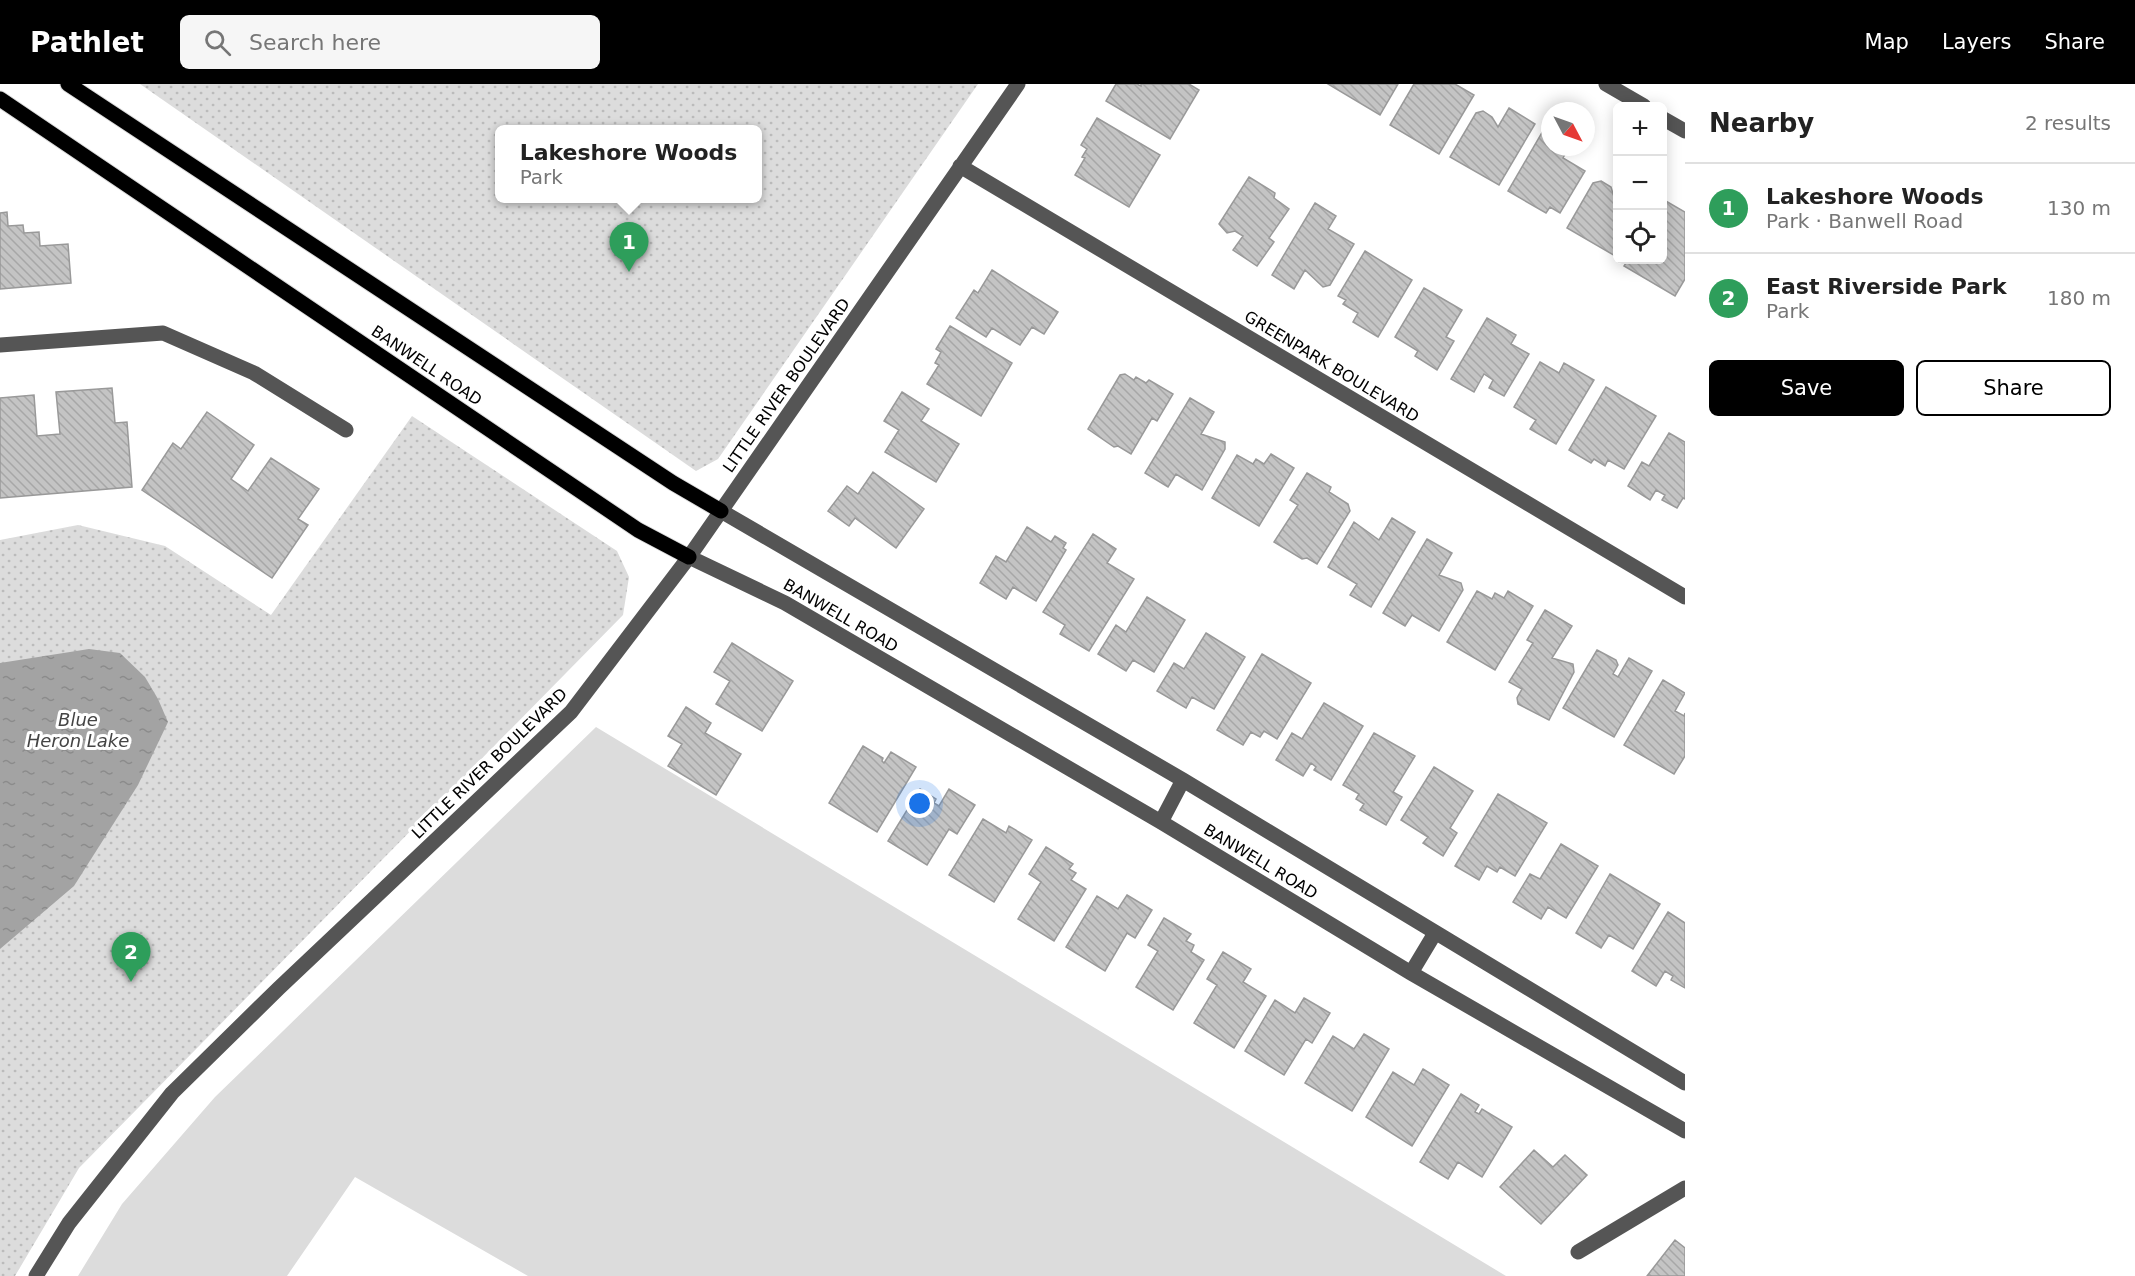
<!DOCTYPE html>
<html lang="en">
<head>
<meta charset="utf-8">
<style>
	:root { --surface:#fff; --page:#f6f6f6; --text:#222; --muted:#767676; --line:#e0e0e0; --accent:#000 }
	body { margin:0; font-family:"DejaVu Sans",sans-serif; background:var(--page); color:var(--text) }
	.controls { position:absolute; right:18px; top:18px; display:grid; overflow:hidden; border-radius:9px; box-shadow:0 3px 15px #0003 }
	.controls button { width:54px; height:54px; display:grid; place-items:center; padding:0; border:0; border-bottom:2px solid var(--line); background:var(--surface); color:var(--text); font:30px sans-serif }
	.compass { position:absolute; left:1541px; top:18px; width:54px; height:54px; border-radius:50%; background:var(--surface); box-shadow:0 3px 15px #0003; rotate:131deg }
	.you { position:absolute; left:920px; top:720px; width:21px; height:21px; margin:-15px; border:4px solid #fff; border-radius:50%; background:#1a73e8; box-shadow:0 0 0 9px #1a73e833 }
	.badge { display:grid; place-items:center; width:39px; height:39px; border-radius:50%; background:var(--accent); color:#fff; font-size:20px; font-weight:700 }
	.pin { position:absolute; translate:-50% -50px; filter:drop-shadow(0 2px 3px #0008) }
	.pin::after { content:''; position:absolute; top:32px; width:21px; height:18px; background:inherit; clip-path:polygon(0 0,100% 0,50% 100%) }
	.popup { position:absolute; left:495px; top:41px; width:267px; height:78px; box-sizing:border-box; display:grid; place-content:center; border-radius:9px; background:var(--surface); filter:drop-shadow(0 2px 4px #0005); font-size:20px; white-space:nowrap; color:var(--muted) }
	.popup b { font-size:22px; color:var(--text) }
	.popup::after { content:''; position:absolute; left:50%; top:100%; margin-left:-12px; border:12px solid transparent; border-top-color:var(--surface) }
	.list { margin:0; padding:0; list-style:none }
	h2 { display:flex; justify-content:space-between; align-items:center; height:78px; margin:0; padding:0 24px; font-size:26px }
	h2 small { font-size:20px; font-weight:400; color:var(--muted) }
	.list li { display:grid; grid-template-columns:39px 1fr auto; gap:18px; align-items:center; box-sizing:border-box; height:90px; padding:0 24px; border-top:2px solid var(--line) }
	.list b { display:block; font-size:22px; white-space:nowrap }
	.list p { margin:0; font-size:20px; white-space:nowrap; color:var(--muted) }
	.list em { font-size:20px; font-style:normal; color:var(--muted) }
	.actions { display:flex; gap:12px; padding:18px 24px }
	.actions a { flex:1; padding:14px 0; border:2px solid var(--accent); border-radius:9px; text-align:center; font-size:21px; color:var(--accent) }
	.actions .main { background:var(--accent); color:#fff }
	.icon { flex:none; width:33px; height:33px; fill:none; stroke:currentColor; stroke-width:2; stroke-linecap:round; stroke-linejoin:round }
	.map { position:relative; flex:none; width:1685px; height:1192px; overflow:hidden }
	header { display:flex; align-items:center; gap:36px; box-sizing:border-box; height:84px; padding:0 30px; background:var(--accent); color:#fff }
	header strong { font-size:28px }
	nav { display:flex; gap:33px; margin-inline-start:auto; font-size:21px }
	.search { width:420px; height:54px; background:var(--page); display:flex; align-items:center; gap:15px; box-sizing:border-box; padding:0 21px; border-radius:9px; color:var(--muted); font-size:22px }
	main { display:flex }
	aside { flex:1; background:var(--surface) }
	.map>svg:first-child { display:block }
	.green { fill:#dcdcdc }
	.park { fill:url(#park-dots); fill-rule:evenodd }
	.water { fill:url(#water-ripples) }
	.building { fill:url(#building-back-hatch); stroke:#999; stroke-width:1.5 }
	.lines { fill:none; stroke-linecap:round; stroke-linejoin:round }
	.major-casing { stroke:#dbdbdb; stroke-width:17 }
	.minor { stroke:#555; stroke-width:15 }
	.major { stroke:#000; stroke-width:15 }
	.labels { text-anchor:middle; stroke-width:6; stroke-linejoin:round; paint-order:stroke }
	.street-label { font-size:16px; fill:#000; stroke:#fff }
	.water-label { font-size:18px; font-style:italic; fill:#444; stroke:#fff }
</style>
</head>
<body>
<header>
<strong>Pathlet</strong>
<div class="search"><svg class="icon" aria-label="search" viewBox="0 0 24 24"><circle cx="10" cy="10" r="6"/><path d="M15 15l6 6"/></svg>Search here</div>
<nav><a>Map</a><a>Layers</a><a>Share</a></nav>
</header>
<main>
<div class="map">
<svg width="1685" height="1192" viewBox="0 0 1685 1192">
	<defs>
		<pattern id="park-dots" width="8" height="8" patternUnits="userSpaceOnUse" patternTransform="scale(1.5)"><rect width="8" height="8" fill="#dcdcdc"/><path d="M2 2h.1M6 6h.1" fill="none" stroke="#bbb" stroke-width="1.8" stroke-linecap="round"/></pattern>
		<pattern id="water-ripples" width="26" height="14" patternUnits="userSpaceOnUse" patternTransform="scale(1.5)"><rect width="26" height="14" fill="#a3a3a3"/><path d="M2 4q2-2 4 0t4 0M15 11q2-2 4 0t4 0" fill="none" stroke="#8b8b8b"/></pattern>
		<pattern id="building-back-hatch" width="6" height="6" patternUnits="userSpaceOnUse" patternTransform="scale(1.5)"><rect width="6" height="6" fill="#c4c4c4"/><path d="M-1 5l2 2M0 0l6 6M5-1l2 2" fill="none" stroke="#a7a7a7"/></pattern>
	</defs>
	<rect width="100%" height="100%" fill="#fff"/>
	<path class="green" d="M596 643 1506 1192H528L355 1093 287 1192H78L122 1120 215 1013Z"/>
	<path class="park" d="M140 0H978L718 375 696 387ZM500 45H758V114H500Z
		M412 332 617 467 629 493 623 531 79 1084 15 1192H0V456L78 441 165 462 271 531Z"/>
	<path class="water" d="M89 565 120 569 145 593 158 615 168 638 138 701 74 802 0 865V579Z"/>
	<path class="building" d="M1116 0H1137L1141 2V0H1189L1199 6 1170 55 1106 17Z
		M1328 0H1398L1380 31Z
		M1414 0H1455L1474 11 1439 70 1390 41Z
		M1509 24 1535 40 1499 101 1450 73 1476 29 1483 27 1492 33 1498 43Z
		M1097 34 1160 71 1129 123 1075 91 1085 74 1082 73 1087 65 1081 61Z
		M1544 45 1550 49V63H1569L1563 74 1585 87 1560 129 1550 123 1546 129 1508 107Z
		M1249 93 1275 109 1274 114 1289 125 1269 154 1274 158 1257 182 1233 166 1243 152 1235 147 1227 149 1219 140Z
		M1601 97 1611 103 1614 113 1618 108 1617 173 1567 144 1593 99Z
		M1664 116 1685 128V195L1675 212 1624 182 1628 176H1662Z
		M1315 119 1336 132 1328 145 1354 160 1330 201 1323 203 1305 186 1294 205 1272 191Z
		M7 128 8 142 23 141 24 149 39 148 40 162 68 160 71 199 0 205V129Z
		M1365 167 1412 196 1378 253 1353 238 1358 229 1343 220 1346 216 1338 212Z
		M992 186 1058 228 1044 250 1032 243 1020 261 992 244 986 253 956 234 974 206 978 209Z
		M1424 204 1462 226 1446 253 1454 257 1437 286 1415 272 1418 267 1395 253Z
		M1487 234 1516 251 1511 260 1529 270 1504 312 1489 304 1493 296 1484 290 1474 308 1451 295Z
		M950 242 1012 279 981 332 927 300 939 281 935 279 941 268 936 265Z
		M1540 278 1559 289 1564 279 1594 296 1556 360 1530 345 1536 336 1514 323Z
		M1125 290 1134 296 1136 293 1146 299 1149 296 1173 310 1157 337 1152 334 1131 370 1118 362 1114 363 1088 345 1120 291Z
		M1606 303 1656 332 1624 385 1608 376 1605 382 1594 375 1591 379 1569 366Z
		M112 304 115 339 127 338 132 403 0 414V314L34 311 37 352 60 350 56 308Z
		M902 308 929 325 921 337 959 360 936 398 885 368 899 346 884 337Z
		M1190 314 1214 328 1201 350 1225 358V365L1202 406 1176 390 1168 403 1145 389Z
		M207 328 254 361 231 395 248 407 271 374 319 405 298 435 308 441 272 494 142 406 173 359 181 365Z
		M1669 349 1685 358V415L1683 414 1677 424 1662 416 1665 411 1656 406 1650 416 1628 402 1642 378 1649 382Z
		M1271 370 1294 384 1259 442 1212 414 1237 371 1253 380 1256 375 1264 380Z
		M873 388 924 425 896 464 855 434 849 442 828 427 847 402 858 410Z
		M1307 389 1331 403 1329 408 1348 420 1350 427 1317 480 1307 474 1302 475 1274 458 1298 421 1290 416Z
		M1392 434 1415 448 1371 523 1350 511 1357 500 1328 483 1354 438 1379 456Z
		M1027 443 1051 458 1055 452 1066 459 1063 464 1066 466 1036 517 1013 503 1006 515 980 499 996 472 1006 478Z
		M1093 450 1116 465 1107 479 1134 495 1089 567 1060 550 1065 541 1043 528Z
		M1427 455 1452 469 1439 491 1461 499 1463 506 1439 547 1412 531 1405 542 1383 529Z
		M1477 507 1492 515 1495 509 1504 514 1508 507 1533 522 1495 586 1447 558Z
		M1147 513 1185 536 1154 588 1133 576 1126 587 1098 570 1116 541 1126 548Z
		M1545 526 1572 542 1552 574 1573 580 1574 588 1549 636 1518 620 1517 614 1522 605 1509 598 1533 559 1527 556Z
		M1206 549 1245 573 1214 625 1192 613 1186 624 1157 607 1174 579 1184 585Z
		M732 559 793 597 762 647 716 620 730 597 714 588Z
		M1597 566 1616 576 1618 581 1613 590 1618 593 1629 574 1652 587 1614 653 1563 624Z
		M1262 570 1311 599 1277 655 1264 647 1260 653 1251 648 1243 661 1217 646Z
		M1663 596 1685 609 1675 627 1684 632 1685 629V672L1674 690 1624 661Z
		M1324 619 1363 642 1331 696 1314 686 1316 683 1311 679 1303 692 1276 676 1292 649 1302 655Z
		M686 623 711 639 705 649 741 670 716 711 668 682 682 660 668 652Z
		M1374 649 1415 672 1393 708 1402 713 1386 741 1360 726 1364 720 1356 715 1359 710 1343 701Z
		M863 662 883 674 882 677 884 679 891 668 916 683 877 748 829 719Z
		M1434 683 1473 707 1450 744 1457 749 1443 772 1423 759 1428 753 1401 736Z
		M920 705 936 715 934 719 939 722 949 705 975 721 957 750 949 745 927 781 888 757Z
		M1498 710 1547 739 1515 792 1500 783 1497 788 1487 782 1479 796 1455 782Z
		M983 735 1006 749 1009 742 1032 756 994 818 949 791Z
		M1561 760 1598 782 1566 834 1548 823 1541 835 1513 818 1530 790 1540 795Z
		M1046 763 1073 780 1069 785 1076 789 1071 796 1086 805 1054 857 1018 835 1041 798 1029 790Z
		M1610 790 1660 820 1633 865 1609 851 1601 864 1576 849Z
		M1127 811 1152 826 1135 854 1127 849 1105 887 1066 863 1097 812 1118 825Z
		M1668 828 1685 839V904L1671 896 1673 892 1665 887 1656 902 1632 887Z
		M1164 834 1191 850 1186 857 1194 861 1191 868 1204 876 1173 926 1136 903 1158 867 1148 861Z
		M1223 868 1251 885 1243 898 1266 912 1234 964 1194 939 1217 901 1207 895Z
		M1304 914 1330 929 1312 959 1306 955 1284 991 1245 967 1275 916 1295 929Z
		M1364 950 1389 965 1352 1027 1305 999 1333 952 1354 965Z
		M1423 985 1449 1001 1412 1062 1366 1033 1393 988 1414 1001Z
		M1461 1010 1479 1021 1475 1028 1479 1030 1482 1025 1512 1043 1482 1093 1458 1078 1448 1095 1420 1078Z
		M1534 1066 1553 1083 1565 1071 1587 1091 1541 1140 1500 1103Z
		M1675 1156 1685 1164V1192H1647Z"/>
	<g class="lines">
		<g class="major-casing">
			<path id="major" d="M68 0 673 399 721 427
				M0 15 638 446 689 473"/>
		</g>
		<path class="minor" d="M1606 0 1644 22
			M1662 34 1685 47
			M960 82 1685 513
			M0 261 163 249 254 289 346 346
			M721 427 1183 696 1685 999
			M689 473 785 519 1161 738 1411 889 1685 1047
			M1161 738 1183 696
			M1411 889 1435 849
			M1578 1168 1685 1104
			M36 1192 69 1139 172 1009 279 904 571 628 689 473 1018 0"/>
		<use href="#major" class="major"/>
	</g>
	<g class="labels">
		<g class="street-label">
			<text transform="translate(427 281) rotate(34)" y="6">BANWELL ROAD</text>
			<text transform="translate(1332 282) rotate(31)" y="6">GREENPARK BOULEVARD</text>
			<text transform="translate(786 301) rotate(-55)" y="6">LITTLE RIVER BOULEVARD</text>
			<text transform="translate(841 531) rotate(30)" y="6">BANWELL ROAD</text>
			<text transform="translate(489 679) rotate(-44)" y="6">LITTLE RIVER BOULEVARD</text>
			<text transform="translate(1261 777) rotate(31)" y="6">BANWELL ROAD</text>
		</g>
		<g class="water-label">
			<text x="78" y="642">Blue<tspan x="78" dy="21">Heron Lake</tspan></text>
		</g>
	</g>
</svg>
<div class="controls">
<button>+</button>
<button>−</button>
<button><svg class="icon" aria-label="locate" viewBox="0 0 24 24"><circle cx="12" cy="12" r="6"/><path d="M12 2v4M12 18v4M2 12h4M18 12h4"/></svg></button>
</div>
<svg class="compass" viewBox="-18 -18 36 36"><path d="M0-13l5 13h-10z" fill="#e53935"/><path d="M0 13l5-13h-10z" fill="#767676"/></svg>
<div class="you"></div>
<div class="pin badge" style="left:629px;top:188px;background:#2e9e5b">1</div>
<div class="popup"><b>Lakeshore Woods</b>Park</div>
<div class="pin badge" style="left:131px;top:898px;background:#2e9e5b">2</div>
</div>
<aside>
<h2>Nearby<small>2 results</small></h2>
<ul class="list">
<li><span class="badge" style="background:#2e9e5b">1</span><div><b>Lakeshore Woods</b><p>Park · Banwell Road</p></div><em>130 m</em></li>
<li><span class="badge" style="background:#2e9e5b">2</span><div><b>East Riverside Park</b><p>Park</p></div><em>180 m</em></li>
</ul>
<div class="actions"><a class="main">Save</a><a>Share</a></div>
</aside>
</main>
</body>
</html>
